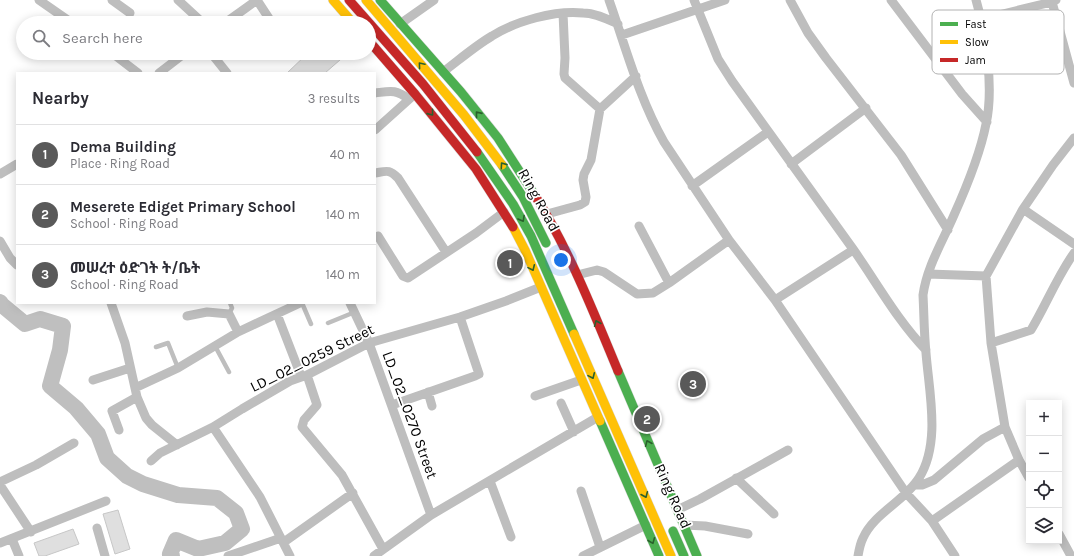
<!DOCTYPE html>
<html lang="en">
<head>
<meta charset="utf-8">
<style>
	:root { --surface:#fff; --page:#f7f7f7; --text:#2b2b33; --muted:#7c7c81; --line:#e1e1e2; --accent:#595959 }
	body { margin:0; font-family:Karla,"Noto Sans Ethiopic",sans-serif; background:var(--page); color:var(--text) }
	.controls { position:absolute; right:12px; bottom:12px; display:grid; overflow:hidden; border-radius:0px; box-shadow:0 2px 10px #0003 }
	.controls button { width:36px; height:36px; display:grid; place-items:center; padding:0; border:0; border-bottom:1px solid var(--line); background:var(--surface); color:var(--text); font:20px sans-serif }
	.you { position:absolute; left:561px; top:260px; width:14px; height:14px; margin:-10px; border:3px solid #fff; border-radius:50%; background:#1a73e8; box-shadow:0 0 0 6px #1a73e833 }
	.badge { display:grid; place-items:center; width:26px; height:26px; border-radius:50%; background:var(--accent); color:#fff; font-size:13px; font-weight:700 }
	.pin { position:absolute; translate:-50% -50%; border:2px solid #fff; box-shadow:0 1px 4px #0006 }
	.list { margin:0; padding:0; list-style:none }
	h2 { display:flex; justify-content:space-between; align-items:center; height:52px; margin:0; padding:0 16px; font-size:17px }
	h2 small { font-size:13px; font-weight:400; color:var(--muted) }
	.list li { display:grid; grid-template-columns:26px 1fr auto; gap:12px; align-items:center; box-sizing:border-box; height:60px; padding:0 16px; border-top:1px solid var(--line) }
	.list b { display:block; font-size:15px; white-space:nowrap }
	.list p { margin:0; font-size:13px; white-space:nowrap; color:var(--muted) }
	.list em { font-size:13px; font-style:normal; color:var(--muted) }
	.icon { flex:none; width:22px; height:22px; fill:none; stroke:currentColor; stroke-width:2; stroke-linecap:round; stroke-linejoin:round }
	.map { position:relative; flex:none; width:1074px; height:556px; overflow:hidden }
	.search { position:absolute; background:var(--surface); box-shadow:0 2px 10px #0003; left:16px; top:16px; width:360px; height:44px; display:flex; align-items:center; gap:10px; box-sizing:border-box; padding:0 14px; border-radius:22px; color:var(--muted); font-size:15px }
	.panel { position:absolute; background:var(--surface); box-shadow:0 2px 10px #0003; left:16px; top:72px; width:360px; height:232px; border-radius:0px }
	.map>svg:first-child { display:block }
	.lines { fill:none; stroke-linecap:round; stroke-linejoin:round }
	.river { stroke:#bfbfbf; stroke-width:16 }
	.building { fill:#dfdfdf; stroke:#c7c7c7 }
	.fast-casing { stroke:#dbdbdb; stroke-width:10 }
	.slow-casing { stroke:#dbdbdb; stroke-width:10 }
	.jam-casing { stroke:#dbdbdb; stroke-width:10 }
	.lane { stroke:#bebebe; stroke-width:4.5 }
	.street { stroke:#bebebe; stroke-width:9 }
	.fast { stroke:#4caf50; stroke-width:9 }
	.slow { stroke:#ffc107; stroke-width:9 }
	.jam { stroke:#c62828; stroke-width:9 }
	.oneway { stroke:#2a602c }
	.labels { text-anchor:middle; stroke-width:3.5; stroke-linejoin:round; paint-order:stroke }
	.street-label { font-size:15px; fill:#000; stroke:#fff }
	.key { fill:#fff; stroke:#b2b2b2; stroke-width:1 }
	.key-label { font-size:11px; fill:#000 }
</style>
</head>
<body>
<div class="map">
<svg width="1074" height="556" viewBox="0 0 1074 556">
	<rect width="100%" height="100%" fill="#fff"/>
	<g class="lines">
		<path class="river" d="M0 302 2 305 25 324 40 319 63 326 60 350 50 386 76 408 98 434 107 458 127 476 143 484 178 495 217 498 236 513 242 529 225 543 198 549 176 540 170 554 172 556"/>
	</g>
	<path class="building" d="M308 53H348L325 73H287Z
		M515 252 521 267 505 274 500 258Z
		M118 510 130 549 115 554 103 514Z
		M73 529 79 544 45 556H39L34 543Z"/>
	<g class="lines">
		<g class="fast-casing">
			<path id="fast" d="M380 0 461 92 498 138 534 194
				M477 152 513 204 531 236 574 334
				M502 165 523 197 546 243
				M618 371 697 556
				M600 421 659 556
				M673 531 684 556"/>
		</g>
		<g class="slow-casing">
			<path id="slow" d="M333 0 353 23
				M366 0 464 115 502 165
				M513 227 525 250 600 421
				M574 334 671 556"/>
		</g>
		<g class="jam-casing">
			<path id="jam" d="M349 0 423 84 477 152
				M369 41 415 94 476 169 513 227
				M534 194C569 249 593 311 618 371"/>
		</g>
		<path class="lane" d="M302 303 311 324
			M229 314 232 308 230 303
			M328 323 355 312
			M215 346 229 372
			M156 347 168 343 178 368"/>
		<path class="street" d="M39 0 72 23
			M112 0 130 13
			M178 0 203 23
			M257 0 272 23
			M609 0C626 48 639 98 664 142L729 240 775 300 906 493 932 521 955 556
			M694 0 718 59 732 81C772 137 813 193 853 249 877 283 897 320 926 350
			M790 0 808 33 826 58 901 155 948 230
			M891 0 962 94 987 122
			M1052 2 1074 83
			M563 13 565 58 564 74 565 78 600 109
			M982 19 1052 2 1056 0
			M225 23 257 0
			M400 24 434 0
			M622 35 725 0
			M112 53 138 73
			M211 53 227 73
			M443 72C459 60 475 46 492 36 516 21 555 10 583 13 595 13 607 19 618 24
			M159 73 185 53
			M375 93C391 91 395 89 409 99
			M375 130 415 94
			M791 164 866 108
			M375 173C387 171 389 169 398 178L446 252
			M0 174 17 164
			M692 186 768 132
			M1023 209 1074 244
			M547 214 580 205 585 202 586 197 583 180 584 174 591 160 600 109 636 76
			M639 226 669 283
			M378 236 403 276 408 278 476 233 504 212
			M0 241 10 258 17 265
			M928 274 986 276
			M577 275 597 270 604 272 637 294 653 293 669 283 729 240
			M775 300 853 250
			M111 303 125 343 137 397 146 418 152 425 177 445
			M350 303 369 343 431 515
			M277 314 301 376
			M187 316 207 312 229 314 238 332
			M991 343 986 276 1023 209 1053 165 1074 138
			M307 375 317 405 304 420 302 427 342 475 383 549
			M93 380 130 368
			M135 388 178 368 238 332 300 303
			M428 392 432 406
			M535 396 581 380
			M561 403 574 432
			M392 405 475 376 479 374 460 317
			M213 427 260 497 290 556
			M119 430 112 411 137 397
			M151 461 160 453 213 427 242 409 290 381 307 375 369 343 460 317 506 301 541 287
			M736 478 774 514
			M1029 478 1019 460 1005 427 991 343 1031 330C1046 305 1057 277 1074 253
			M490 481 511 537
			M0 482 36 465 74 443
			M0 485 31 532
			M914 485H922L934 480 983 439 1005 427
			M581 491 600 547
			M677 510 700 499 788 450
			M932 521 1019 460
			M684 525 705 526 748 534
			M97 528 105 556
			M1059 534 1071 556
			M12 539 19 556
			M284 542 353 493
			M0 543 106 501
			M228 556 281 538
			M374 556 431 515 598 417
			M583 556 646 525
			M858 556C859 550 860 544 863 538 874 513 904 502 919 478 941 443 929 392 926 353 924 333 924 314 923 295 927 266 943 241 954 215 967 186 980 155 986 124 994 89 986 34 976 0"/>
		<use href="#fast" class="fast"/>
		<use href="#slow" class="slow"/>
		<use href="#jam" class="jam"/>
	</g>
	<defs><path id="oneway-chevron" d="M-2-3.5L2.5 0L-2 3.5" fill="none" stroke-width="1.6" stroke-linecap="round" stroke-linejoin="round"/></defs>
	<g class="oneway">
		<use href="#oneway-chevron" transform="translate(421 65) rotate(-130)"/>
		<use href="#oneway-chevron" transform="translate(431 113) rotate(51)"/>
		<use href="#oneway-chevron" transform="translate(478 114) rotate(-129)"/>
		<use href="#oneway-chevron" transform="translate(503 165) rotate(-125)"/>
		<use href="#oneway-chevron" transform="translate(522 219) rotate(61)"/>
		<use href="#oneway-chevron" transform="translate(532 268) rotate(66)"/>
		<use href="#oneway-chevron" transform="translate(597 323) rotate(-113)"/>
		<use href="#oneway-chevron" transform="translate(592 376) rotate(66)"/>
		<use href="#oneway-chevron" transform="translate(648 443) rotate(-113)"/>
		<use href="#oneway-chevron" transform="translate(645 495) rotate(67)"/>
		<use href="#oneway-chevron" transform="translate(652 541) rotate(68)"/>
	</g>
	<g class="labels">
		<g class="street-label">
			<text transform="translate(539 200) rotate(61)" y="5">Ring Road</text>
			<text transform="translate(312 358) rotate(-26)" y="5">LD_02_0259 Street</text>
			<text transform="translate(410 415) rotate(70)" y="5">LD_02_0270 Street</text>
			<text transform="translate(673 496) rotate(66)" y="5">Ring Road</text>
		</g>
	</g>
	<rect x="932" y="10" width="132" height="64" rx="6" class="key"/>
	<rect x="940" y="22" width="18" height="4" fill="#4caf50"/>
	<rect x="940" y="40" width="18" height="4" fill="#ffc107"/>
	<rect x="940" y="58" width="18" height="4" fill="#c62828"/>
	<g class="key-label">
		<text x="965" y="28">Fast</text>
		<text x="965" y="46">Slow</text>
		<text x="965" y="64">Jam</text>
	</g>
</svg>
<div class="controls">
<button>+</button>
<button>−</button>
<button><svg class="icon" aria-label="locate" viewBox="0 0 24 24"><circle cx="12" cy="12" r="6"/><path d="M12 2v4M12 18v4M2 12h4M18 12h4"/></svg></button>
<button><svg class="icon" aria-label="layers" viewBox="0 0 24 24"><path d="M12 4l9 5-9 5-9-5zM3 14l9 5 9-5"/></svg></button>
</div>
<div class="you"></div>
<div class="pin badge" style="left:510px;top:263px">1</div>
<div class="pin badge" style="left:647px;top:419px">2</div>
<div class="pin badge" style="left:693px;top:384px">3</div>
<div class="search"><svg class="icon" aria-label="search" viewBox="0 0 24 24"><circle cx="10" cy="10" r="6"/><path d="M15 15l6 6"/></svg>Search here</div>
<section class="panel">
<h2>Nearby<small>3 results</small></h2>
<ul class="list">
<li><span class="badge">1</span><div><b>Dema Building</b><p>Place · Ring Road</p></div><em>40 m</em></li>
<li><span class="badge">2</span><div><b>Meserete Ediget Primary School</b><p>School · Ring Road</p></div><em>140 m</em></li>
<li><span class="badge">3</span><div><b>መሠረተ ዕድገት ት/ቤት</b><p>School · Ring Road</p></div><em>140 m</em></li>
</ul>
</section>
</div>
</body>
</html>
